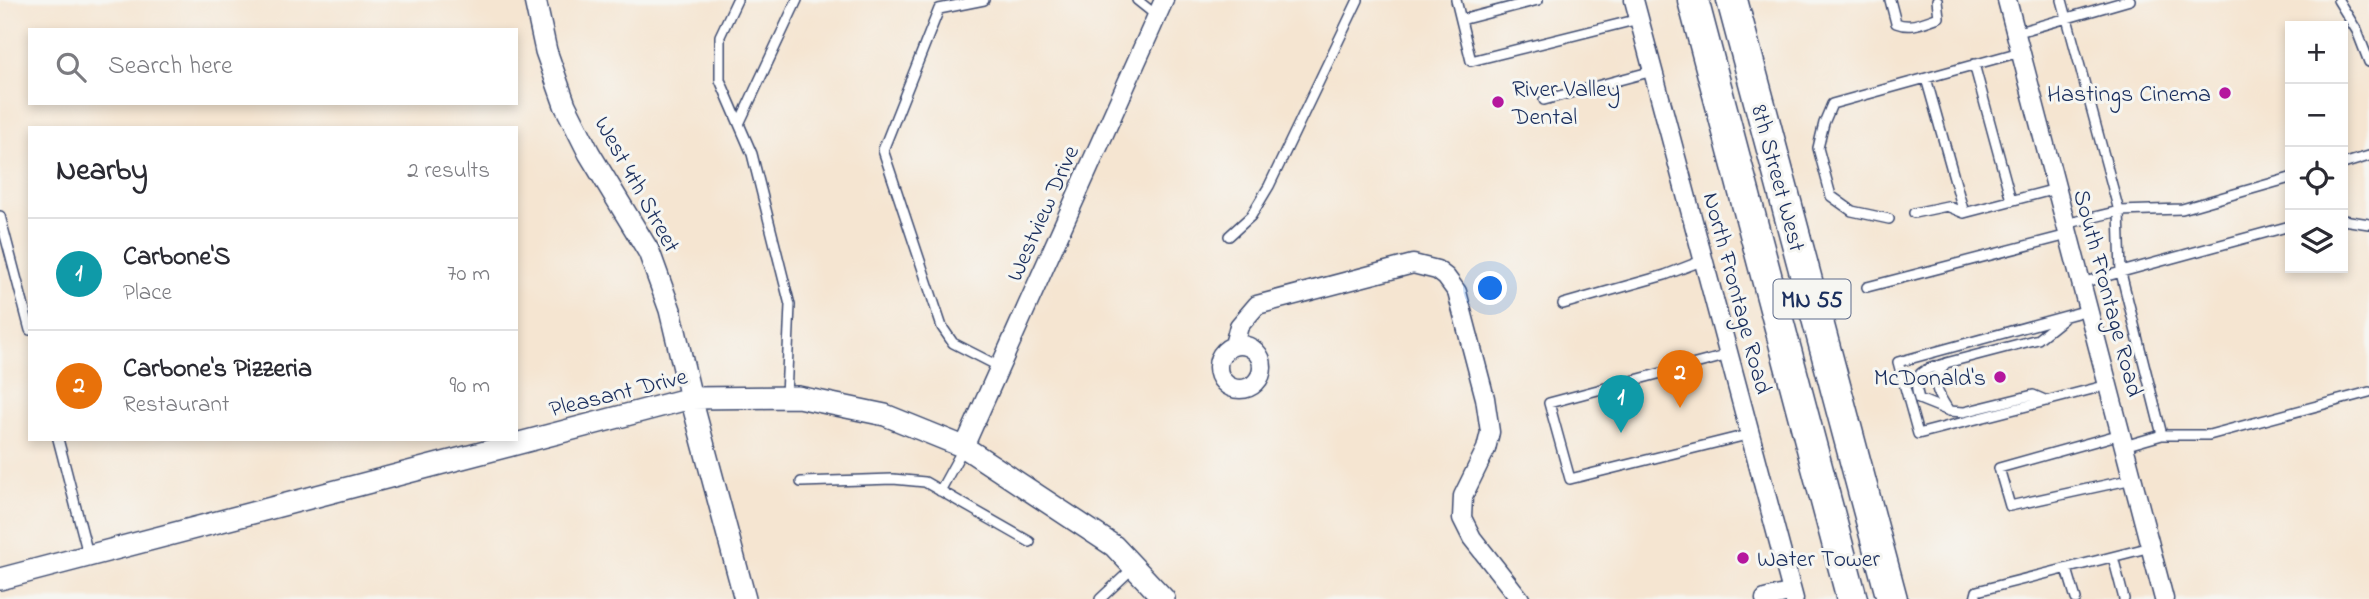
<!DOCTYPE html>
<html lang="en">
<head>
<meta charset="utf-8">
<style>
	:root { --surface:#fff; --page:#f2f2f3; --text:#2b2b33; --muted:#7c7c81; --line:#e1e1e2; --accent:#7c3aed }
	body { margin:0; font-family:"Indie Flower",sans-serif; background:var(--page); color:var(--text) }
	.controls { position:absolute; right:21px; top:21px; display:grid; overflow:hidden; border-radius:0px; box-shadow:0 4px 10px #0003 }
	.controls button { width:63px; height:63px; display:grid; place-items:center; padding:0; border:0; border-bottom:2px solid var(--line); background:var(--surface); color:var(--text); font:35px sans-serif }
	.you { position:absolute; left:1491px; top:289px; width:24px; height:24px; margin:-18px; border:5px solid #fff; border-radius:50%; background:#1a73e8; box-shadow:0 0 0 10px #1a73e833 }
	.badge { display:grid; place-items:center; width:46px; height:46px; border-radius:50%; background:var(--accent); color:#fff; font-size:23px; font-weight:700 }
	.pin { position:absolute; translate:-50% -58px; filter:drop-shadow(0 2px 4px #0008) }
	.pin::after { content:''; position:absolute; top:37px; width:24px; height:21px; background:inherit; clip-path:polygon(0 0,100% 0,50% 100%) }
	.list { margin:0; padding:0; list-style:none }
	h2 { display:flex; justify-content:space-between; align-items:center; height:91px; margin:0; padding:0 28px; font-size:30px }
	h2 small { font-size:23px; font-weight:400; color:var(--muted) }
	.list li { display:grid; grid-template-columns:46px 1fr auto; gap:21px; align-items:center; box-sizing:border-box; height:112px; padding:0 28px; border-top:2px solid var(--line) }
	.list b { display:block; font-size:26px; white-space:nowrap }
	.list p { margin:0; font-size:23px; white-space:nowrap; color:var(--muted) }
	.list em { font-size:23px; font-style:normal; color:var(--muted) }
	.icon { flex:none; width:38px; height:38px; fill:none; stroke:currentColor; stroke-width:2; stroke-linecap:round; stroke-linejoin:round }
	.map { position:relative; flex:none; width:2369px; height:599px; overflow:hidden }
	.search { position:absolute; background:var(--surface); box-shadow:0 4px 10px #0003; left:28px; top:28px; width:490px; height:77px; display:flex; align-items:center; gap:18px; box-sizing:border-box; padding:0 24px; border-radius:0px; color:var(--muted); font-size:26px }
	.panel { position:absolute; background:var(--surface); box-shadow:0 4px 10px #0003; left:28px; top:126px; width:490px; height:315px; border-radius:0px }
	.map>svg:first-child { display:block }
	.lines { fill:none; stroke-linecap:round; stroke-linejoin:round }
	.service-casing { stroke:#3c4a6f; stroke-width:12 }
	.minor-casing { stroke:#3c4a6f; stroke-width:21 }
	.tertiary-casing { stroke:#3c4a6f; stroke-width:24 }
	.trunk-casing { stroke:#3c4a6f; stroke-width:33 }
	.service { stroke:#fff; stroke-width:9 }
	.minor { stroke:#fff; stroke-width:18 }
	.tertiary { stroke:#fff; stroke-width:21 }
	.trunk { stroke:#fff; stroke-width:30 }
	.poi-dot { fill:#b5179e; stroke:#f6f6f2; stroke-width:2.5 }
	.labels { text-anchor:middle; stroke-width:6; stroke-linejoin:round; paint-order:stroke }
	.shield { fill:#f6f6f2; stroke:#5d6b8a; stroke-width:2 }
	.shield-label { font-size:23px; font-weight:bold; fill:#1b2f5e }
	.poi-label { font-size:24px; fill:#1b2f5e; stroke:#f6f6f2; text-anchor:start }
	.street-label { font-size:24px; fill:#1b2f5e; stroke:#f6f6f2 }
</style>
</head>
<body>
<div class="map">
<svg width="2369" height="599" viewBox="0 0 2369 599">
	<rect width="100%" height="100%" fill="#f6f6f2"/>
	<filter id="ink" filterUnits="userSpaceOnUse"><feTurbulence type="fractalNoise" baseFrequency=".0143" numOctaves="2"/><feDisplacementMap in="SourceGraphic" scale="14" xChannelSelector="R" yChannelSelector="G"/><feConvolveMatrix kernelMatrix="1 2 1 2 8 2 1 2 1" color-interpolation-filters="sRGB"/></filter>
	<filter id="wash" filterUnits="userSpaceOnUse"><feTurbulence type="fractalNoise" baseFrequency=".00686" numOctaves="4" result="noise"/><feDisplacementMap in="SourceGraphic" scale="28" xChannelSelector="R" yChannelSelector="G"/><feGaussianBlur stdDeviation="1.57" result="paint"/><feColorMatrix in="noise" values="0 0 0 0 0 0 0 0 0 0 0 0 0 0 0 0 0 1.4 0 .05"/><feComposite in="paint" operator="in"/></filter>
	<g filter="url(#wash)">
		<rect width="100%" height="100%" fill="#f5e5d1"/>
	</g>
	<g filter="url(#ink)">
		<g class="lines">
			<g class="service-casing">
				<path id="service" d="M737 0 720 36V80L752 154 790 305 786 396
					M984 0 939 9 883 150 942 327 953 343 1000 367
					M1137 0 1157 16
					M1456 0 1471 61 1639 19
					M1890 0 1896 23C1911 29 1924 22 1939 17L1937 0
					M2062 0 2119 211 2121 273 2162 435
					M2338 0 2357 31 2369 62
					M1461 20 1538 0
					M2015 33 2130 0
					M1974 64 2011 200
					M1926 78 1964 213
					M1544 100 1653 71
					M739 124 797 0
					M2343 164 2369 156
					M1914 213 1947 206 1964 213 2056 189
					M0 216 30 330
					M1889 219 1852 211 1831 196 1818 148 1824 123 1832 104 2020 52
					M2343 220 2369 224
					M2065 224 2119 211 2182 209 2290 178
					M1229 236 1251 216 1269 186 1358 0
					M2081 283 2290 226
					M1867 287 2068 235
					M1563 304 1665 275 1704 260
					M2088 310 1898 362 1918 434 2108 385
					M1729 355 1549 403 1570 479 1751 434
					M1944 364C1922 370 1911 373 1919 399L1949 411
					M2047 401 2033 395 1964 412 1949 411C1937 393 1929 381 1946 363L2038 339 2063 319
					M2121 434 1999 468 2010 506 2133 479
					M58 439 88 554
					M2124 446 2162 435H2209L2369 392
					M801 482 893 479 925 482 1030 542
					M940 491 964 447
					M2113 557 2124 599
					M2067 569 2076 599
					M1100 599 1134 567
					M1975 599 1977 591 2151 547"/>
			</g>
			<g class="minor-casing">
				<path id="minor" d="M1634 0 1794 599
					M2007 0 2164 599
					M1218 367a22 22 0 1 1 44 0a22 22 0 1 1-44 0Z
					M1234 345 1239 326 1257 305 1413 264 1437 270 1446 277 1457 292 1485 398 1490 432 1486 449 1463 496 1462 518 1472 538 1520 599
					M964 447 1164 0
					M1765 599 1792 592"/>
			</g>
			<g class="tertiary-casing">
				<path id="tertiary" d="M535 0 546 51 565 105 589 153 649 252 670 310 691 398 745 599
					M0 579 691 398 798 397 885 415 964 447 1114 546 1164 599"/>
			</g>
			<g class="trunk-casing">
				<path id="trunk" d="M1693 0 1852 599
					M1732 0 1892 599"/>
			</g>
			<use href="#service" class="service"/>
			<use href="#minor" class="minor"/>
			<use href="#tertiary" class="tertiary"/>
			<use href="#trunk" class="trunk"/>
		</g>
	</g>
	<g class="poi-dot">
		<circle cx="2225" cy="93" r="7"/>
		<circle cx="1498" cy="102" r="7"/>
		<circle cx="2000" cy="377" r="7"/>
		<circle cx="1743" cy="558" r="7"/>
	</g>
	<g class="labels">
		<rect class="shield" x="1773.5" y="279.5" width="77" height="39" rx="5"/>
		<g class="shield-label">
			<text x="1812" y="307">MN 55</text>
		</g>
		<g class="poi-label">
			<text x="1512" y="96">River Valley<tspan x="1512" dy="28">Dental</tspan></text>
			<text x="2211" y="101" text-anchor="end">Hastings Cinema</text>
			<text x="1986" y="385" text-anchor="end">McDonald's</text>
			<text x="1757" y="566">Water Tower</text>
		</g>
		<g class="street-label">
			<text transform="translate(1779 178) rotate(75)" y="8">8th Street West</text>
			<text transform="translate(638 184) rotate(61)" y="8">West 4th Street</text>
			<text transform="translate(1042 213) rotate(-66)" y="8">Westview Drive</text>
			<text transform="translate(1738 293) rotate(75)" y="8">North Frontage Road</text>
			<text transform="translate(2109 293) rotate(75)" y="8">South Frontage Road</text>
			<text transform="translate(618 392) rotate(-14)" y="8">Pleasant Drive</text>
		</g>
	</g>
</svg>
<div class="controls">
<button>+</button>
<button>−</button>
<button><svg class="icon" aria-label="locate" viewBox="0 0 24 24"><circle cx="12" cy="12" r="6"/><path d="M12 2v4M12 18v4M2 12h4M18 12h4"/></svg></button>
<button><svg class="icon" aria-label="layers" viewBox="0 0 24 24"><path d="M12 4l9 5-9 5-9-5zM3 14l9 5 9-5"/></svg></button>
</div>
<div class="you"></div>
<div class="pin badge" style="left:1621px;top:433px;background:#0f9aa8">1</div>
<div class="pin badge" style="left:1680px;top:408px;background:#e8710a">2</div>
<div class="search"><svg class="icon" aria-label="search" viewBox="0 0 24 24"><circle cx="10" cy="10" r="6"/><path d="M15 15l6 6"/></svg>Search here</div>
<section class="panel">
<h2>Nearby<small>2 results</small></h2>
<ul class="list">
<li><span class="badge" style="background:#0f9aa8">1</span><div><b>Carbone'S</b><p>Place</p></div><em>70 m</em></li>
<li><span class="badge" style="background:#e8710a">2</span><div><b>Carbone's Pizzeria</b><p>Restaurant</p></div><em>90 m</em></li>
</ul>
</section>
</div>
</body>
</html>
